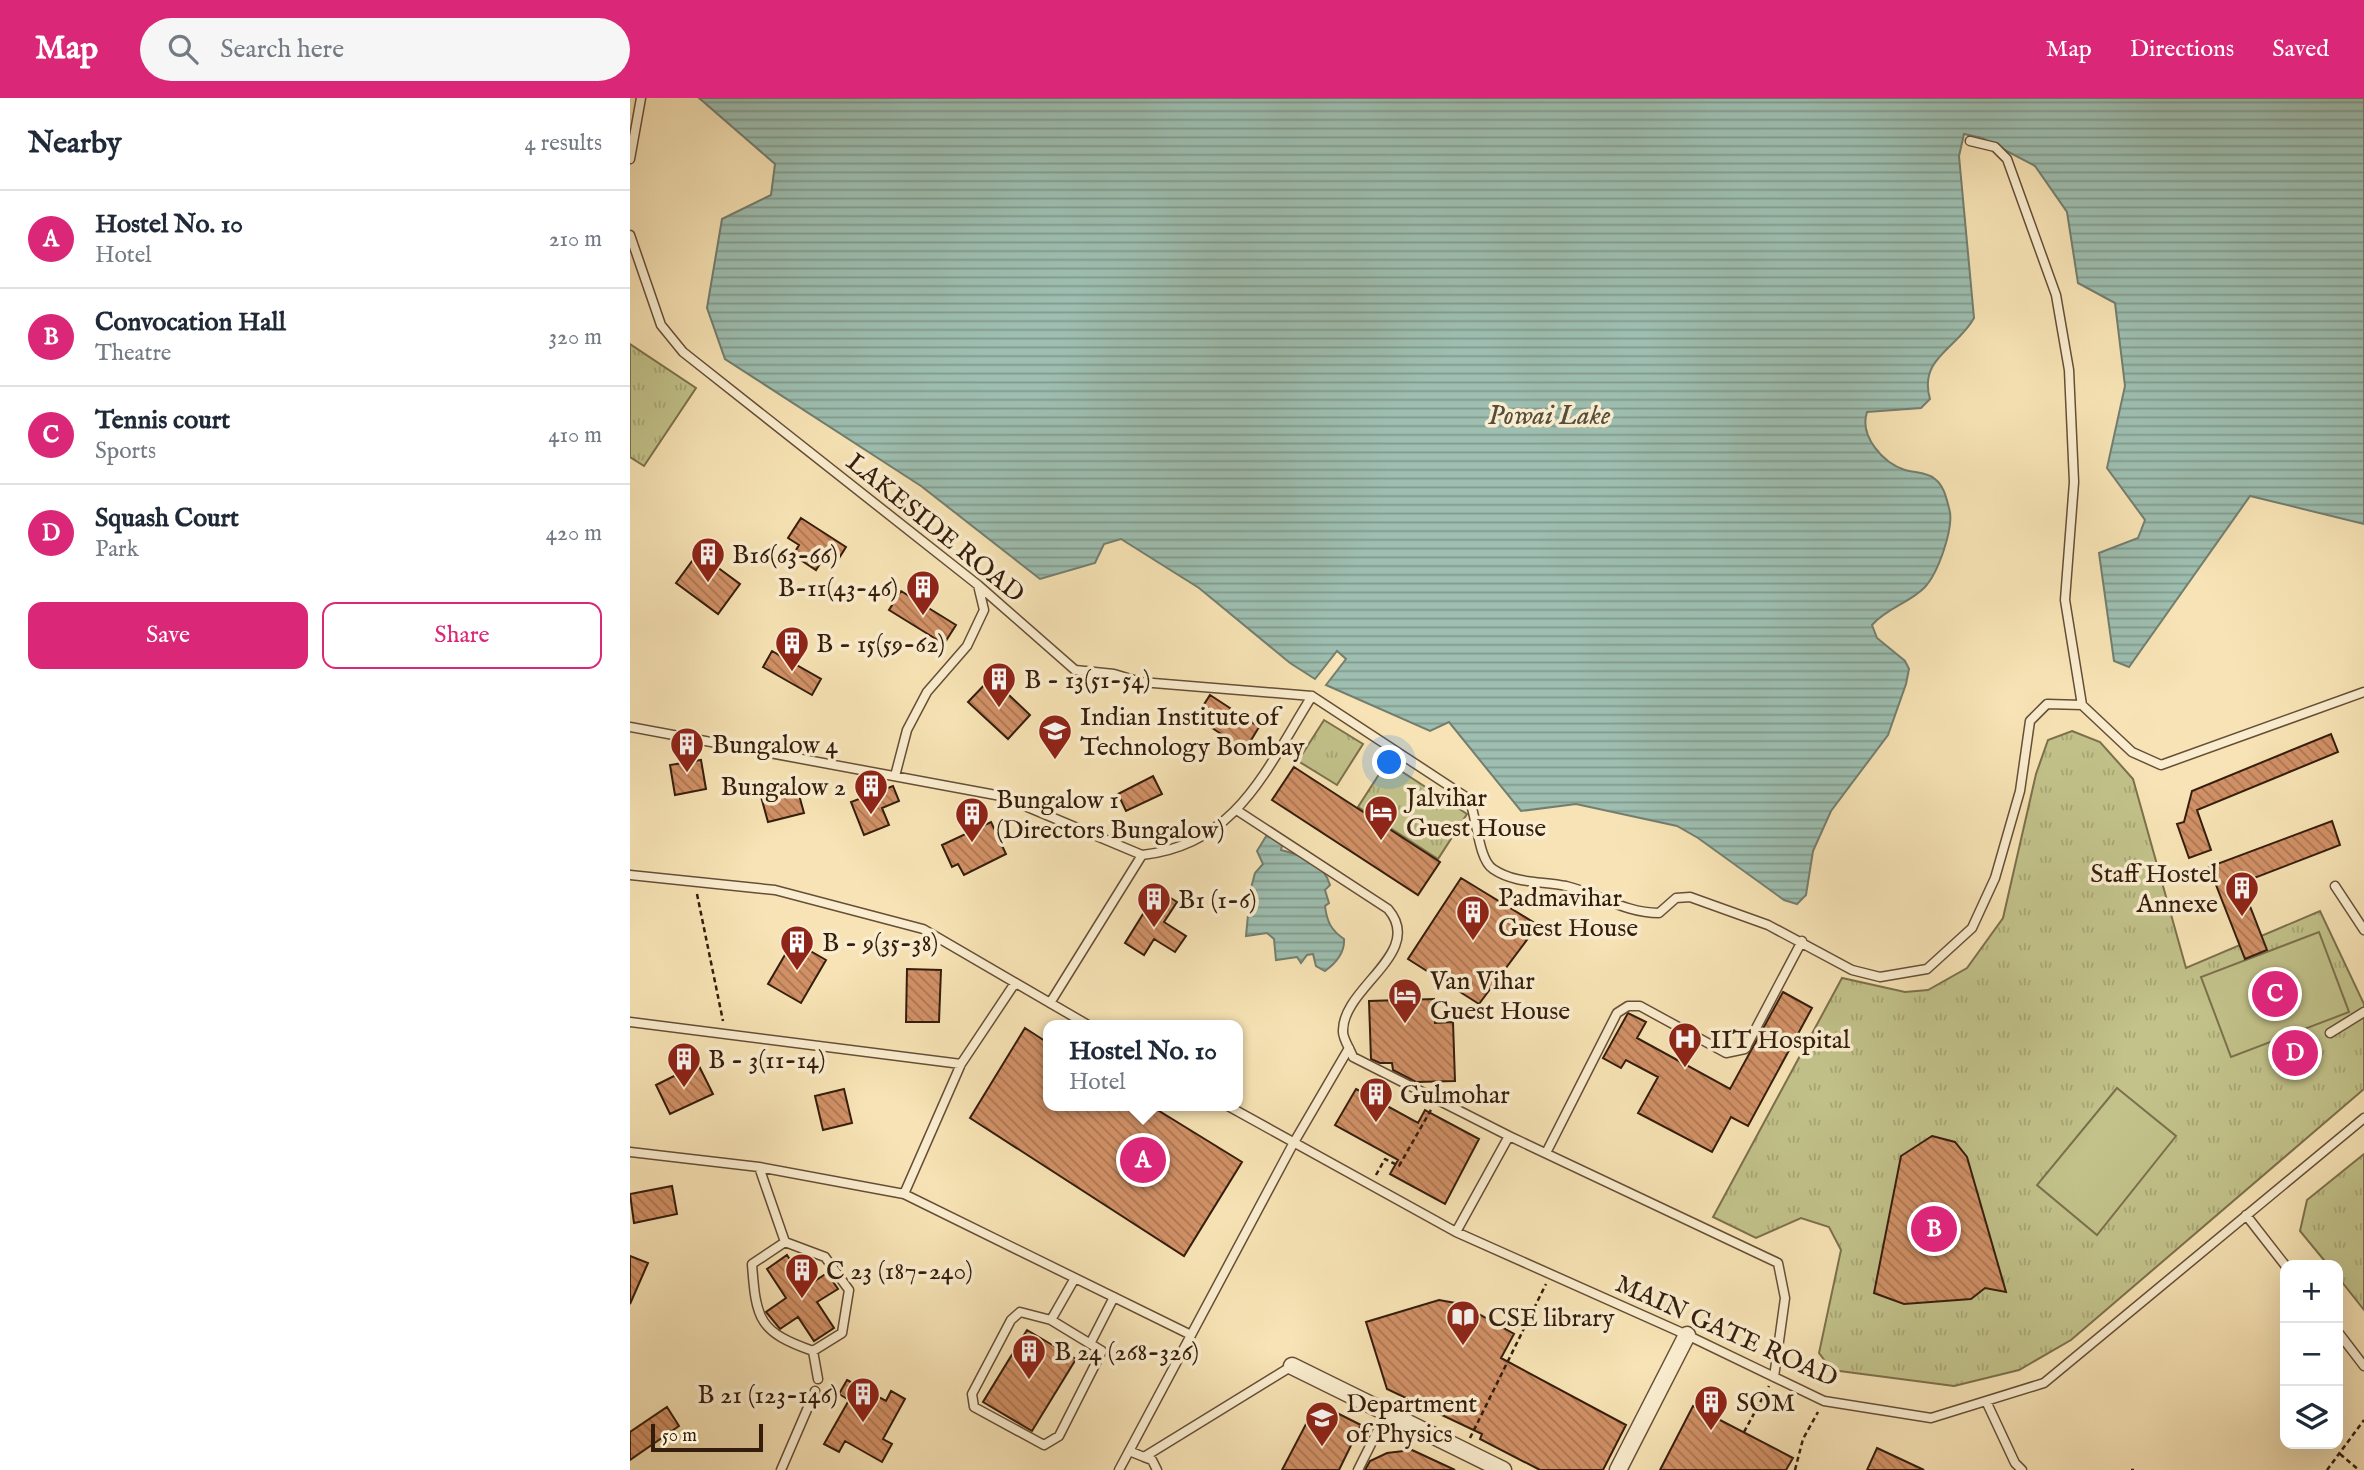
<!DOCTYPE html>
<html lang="en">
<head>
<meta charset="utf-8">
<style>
	:root { --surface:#fff; --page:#f6f6f7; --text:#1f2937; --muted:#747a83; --line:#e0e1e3; --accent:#db2777 }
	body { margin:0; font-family:"IM FELL English",serif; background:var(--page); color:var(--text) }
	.controls { position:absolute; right:21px; bottom:21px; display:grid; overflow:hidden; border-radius:14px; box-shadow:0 7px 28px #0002 }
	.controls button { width:63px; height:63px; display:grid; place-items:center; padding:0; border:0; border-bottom:2px solid var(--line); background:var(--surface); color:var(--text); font:35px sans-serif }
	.scale { position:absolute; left:21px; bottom:18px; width:112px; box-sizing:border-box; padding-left:7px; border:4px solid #351d0d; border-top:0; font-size:19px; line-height:24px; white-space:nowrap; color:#351d0d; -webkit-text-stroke:5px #faedcf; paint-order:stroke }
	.you { position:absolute; left:760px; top:665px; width:24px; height:24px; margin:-18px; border:5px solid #fff; border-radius:50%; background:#1a73e8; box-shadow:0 0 0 10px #1a73e833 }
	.badge { display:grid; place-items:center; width:46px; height:46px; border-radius:50%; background:var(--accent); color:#fff; font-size:23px; font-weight:700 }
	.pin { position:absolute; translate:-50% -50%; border:4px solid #fff; box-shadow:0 2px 7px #0006 }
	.popup { position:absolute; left:413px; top:922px; width:200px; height:91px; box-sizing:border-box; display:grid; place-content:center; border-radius:14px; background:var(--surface); filter:drop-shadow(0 2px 5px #0005); font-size:23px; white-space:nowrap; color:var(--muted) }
	.popup b { font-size:26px; color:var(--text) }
	.popup::after { content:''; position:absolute; left:50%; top:100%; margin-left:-14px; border:14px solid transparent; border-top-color:var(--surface) }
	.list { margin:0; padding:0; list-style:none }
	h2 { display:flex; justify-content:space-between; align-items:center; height:91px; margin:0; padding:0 28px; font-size:30px }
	h2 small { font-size:23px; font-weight:400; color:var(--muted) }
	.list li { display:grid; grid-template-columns:46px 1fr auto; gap:21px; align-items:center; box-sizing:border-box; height:98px; padding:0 28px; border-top:2px solid var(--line) }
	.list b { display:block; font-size:26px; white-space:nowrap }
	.list p { margin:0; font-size:23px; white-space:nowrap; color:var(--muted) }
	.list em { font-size:23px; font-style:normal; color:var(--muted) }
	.actions { display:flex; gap:14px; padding:21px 28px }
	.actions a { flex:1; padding:16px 0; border:2px solid var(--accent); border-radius:14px; text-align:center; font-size:24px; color:var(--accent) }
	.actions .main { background:var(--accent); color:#fff }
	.icon { flex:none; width:38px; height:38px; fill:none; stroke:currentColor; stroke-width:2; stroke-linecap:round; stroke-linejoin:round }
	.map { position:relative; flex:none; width:1734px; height:1372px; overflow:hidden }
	header { display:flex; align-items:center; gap:42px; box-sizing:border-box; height:98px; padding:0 35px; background:var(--accent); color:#fff }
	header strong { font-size:33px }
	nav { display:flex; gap:38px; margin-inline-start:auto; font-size:24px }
	.search { width:490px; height:63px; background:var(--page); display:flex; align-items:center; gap:18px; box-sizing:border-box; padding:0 24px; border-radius:38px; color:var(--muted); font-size:26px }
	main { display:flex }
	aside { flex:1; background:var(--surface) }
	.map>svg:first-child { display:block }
	.park { fill:url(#park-tufts); stroke:#7c704c; stroke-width:2 }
	.pitch { fill:#c2c28a; stroke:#7c704c; stroke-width:2 }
	.water { fill:url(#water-rules); stroke:#737e6f; stroke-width:2 }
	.building { fill:url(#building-back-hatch); stroke:#351d0d; stroke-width:2 }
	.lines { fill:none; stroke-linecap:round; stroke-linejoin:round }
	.lane-casing { stroke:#664e37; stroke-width:11 }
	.street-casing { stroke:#664e37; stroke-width:19 }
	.path { stroke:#351d0d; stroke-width:2.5; stroke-dasharray:5 3.5; stroke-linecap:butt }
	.lane { stroke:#faedcf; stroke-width:8 }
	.street { stroke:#faedcf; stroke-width:16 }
	.labels { text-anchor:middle; stroke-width:7; stroke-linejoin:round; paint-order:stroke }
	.street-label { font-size:26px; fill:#351d0d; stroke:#faedcf }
	.poi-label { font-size:26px; fill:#351d0d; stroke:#faedcf; text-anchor:start }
	.water-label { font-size:28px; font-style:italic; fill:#544d3e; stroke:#faedcf }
</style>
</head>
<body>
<header>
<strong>Map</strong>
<div class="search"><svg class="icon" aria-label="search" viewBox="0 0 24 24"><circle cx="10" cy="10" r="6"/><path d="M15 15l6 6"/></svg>Search here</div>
<nav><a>Map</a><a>Directions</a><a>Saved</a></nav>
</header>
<main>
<aside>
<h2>Nearby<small>4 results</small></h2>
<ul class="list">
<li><span class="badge">A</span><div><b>Hostel No. 10</b><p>Hotel</p></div><em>210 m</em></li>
<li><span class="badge">B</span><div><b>Convocation Hall</b><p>Theatre</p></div><em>320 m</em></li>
<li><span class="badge">C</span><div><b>Tennis court</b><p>Sports</p></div><em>410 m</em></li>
<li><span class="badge">D</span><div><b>Squash Court</b><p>Park</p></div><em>420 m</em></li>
</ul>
<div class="actions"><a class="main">Save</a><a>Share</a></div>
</aside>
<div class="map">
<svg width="1734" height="1372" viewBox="0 0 1734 1372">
	<defs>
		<pattern id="park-tufts" width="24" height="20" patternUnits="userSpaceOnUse" patternTransform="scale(1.75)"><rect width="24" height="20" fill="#c2c28a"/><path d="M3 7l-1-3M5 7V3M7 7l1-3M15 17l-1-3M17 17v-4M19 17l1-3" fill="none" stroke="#a7a676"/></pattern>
		<pattern id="water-rules" width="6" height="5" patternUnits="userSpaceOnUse" patternTransform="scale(1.75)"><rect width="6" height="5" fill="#9dbeb0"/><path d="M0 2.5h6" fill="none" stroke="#819a8e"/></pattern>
		<pattern id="building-back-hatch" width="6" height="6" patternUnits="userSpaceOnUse" patternTransform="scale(1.75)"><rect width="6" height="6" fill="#d29167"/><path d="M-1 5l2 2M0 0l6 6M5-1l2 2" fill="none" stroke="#ab7653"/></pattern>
	</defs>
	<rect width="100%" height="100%" fill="#f7e3b5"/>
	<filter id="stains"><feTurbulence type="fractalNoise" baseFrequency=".00286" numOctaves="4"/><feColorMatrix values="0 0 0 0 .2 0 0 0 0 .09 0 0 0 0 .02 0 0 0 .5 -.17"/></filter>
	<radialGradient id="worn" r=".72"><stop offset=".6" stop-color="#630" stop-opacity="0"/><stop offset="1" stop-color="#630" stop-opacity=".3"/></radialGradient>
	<path class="park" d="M0 246 66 290 14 368 0 359Z
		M694 622 733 646 707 687 668 663Z
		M1442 633 1470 644 1503 681 1556 870 1690 813 1734 906V991L1441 1242 1389 1272 1324 1288 1202 1272 1189 1255 1211 1152 1199 1129 1171 1120 1126 1140 1083 1119 1212 880 1275 894 1298 892 1337 870 1373 820 1406 676 1418 642Z
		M757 664 837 716 808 761 728 709Z
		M1734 1056V1212L1708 1179V1167H1698L1670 1133 1677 1102Z"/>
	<path class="pitch" d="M1689 834 1719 914 1601 959 1571 879Z
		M1487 990 1546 1038 1467 1137 1407 1087Z"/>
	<path class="water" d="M69 0H1734V426L1620 398 1499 569 1484 563 1469 455 1508 440 1515 422 1477 370 1495 288 1485 205 1448 185 1437 114 1405 68 1352 40 1334 36 1329 58 1344 220C1328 250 1288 260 1300 301L1291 310 1237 314C1229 338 1253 365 1275 372 1285 375 1297 374 1305 381 1314 388 1316 399 1319 410 1325 428 1308 476 1294 490 1279 505 1257 510 1242 527L1247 540 1275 563 1279 571 1276 586 1258 637 1201 713 1183 753 1176 797 1167 806 1154 802 1068 740 1047 728 946 706 891 713 819 624 800 633 696 587 716 561 707 553 685 581 660 565 569 490 491 441 474 446 465 465 410 481 291 388 95 261 77 210 92 121 141 97 145 66Z
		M638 735 653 744 651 752C671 757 694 765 700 787L695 792 699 805 695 808C697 824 701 832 714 841 715 855 706 865 695 873L686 868 683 856 677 857 671 865 667 859 646 862 644 841 637 835 616 838 620 796 625 793 621 790 625 775 633 766 627 753Z"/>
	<path class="building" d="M171 420 216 449 204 468 193 461 186 472 163 457 169 447 158 440Z
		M68 455 110 486 88 516 46 485Z
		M271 493 326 527 314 546 259 512Z
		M142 553 191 581 182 597 133 569Z
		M361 580 400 617 378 641 338 604Z
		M580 597 629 629 615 652 566 619Z
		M1701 636 1708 654 1567 712 1581 752 1559 760 1547 726 1554 724 1562 693Z
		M71 662 76 691 45 697 40 667Z
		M664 669 810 764 788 797 642 702Z
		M523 678 532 696 496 713 488 696Z
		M166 686 174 715 138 724 130 695Z
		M263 688 269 703 252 710 259 727 234 737 221 704Z
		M1702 723 1710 747 1611 785 1637 852 1615 861 1579 769Z
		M361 724 376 756 334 777 328 766 322 769 312 747Z
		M831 780 908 827 849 906 778 861Z
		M528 792 547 804 534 824 556 838 545 854 524 841 514 857 495 845Z
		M163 843 196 862 171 905 138 886Z
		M277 871 311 872 309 924H276Z
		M1153 894 1182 910 1118 1028 1101 1019 1082 1054 1008 1015 1028 979 996 962 991 970 973 960 998 915 1016 924 1007 940 1100 991Z
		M804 901 805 925 823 924 825 983 786 984 763 972 762 965H750L741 961 739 903Z
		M395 930 418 945V1008H521L612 1064 554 1158 340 1020Z
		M68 966 83 996 40 1016 26 987Z
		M214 991 222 1025 193 1032 185 998Z
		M726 991 788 1025 795 1012 849 1041 815 1106 760 1076 768 1062 705 1027Z
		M1302 1038 1325 1044 1337 1059 1376 1194 1355 1190 1341 1201 1274 1206 1244 1195 1271 1058Z
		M42 1088 47 1116 4 1125 0 1096Z
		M157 1157 177 1188 197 1175 208 1191 187 1204 204 1230 184 1243 168 1219 150 1231 136 1214 156 1200 137 1171Z
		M0 1158 18 1165 0 1206Z
		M809 1202 831 1206 884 1236 871 1260 996 1327 973 1372H910L850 1341 852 1336 757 1291 736 1224Z
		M397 1232 446 1261 402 1333 353 1304Z
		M217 1282 256 1303 261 1293 275 1301 253 1341 262 1346 252 1364 215 1343 209 1354 194 1346 219 1302 209 1296Z
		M687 1305 731 1327 709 1372H652Z
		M1063 1308 1163 1360 1156 1372H1030Z
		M37 1309 49 1328 0 1362V1334Z
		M1247 1350 1294 1372H1237Z
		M782 1352 825 1372H735L740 1363 757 1355Z"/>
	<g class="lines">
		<g class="lane-casing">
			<path id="lane" d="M1340 43 1365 49 1377 61 1426 197 1439 272 1444 384 1435 502 1452 607
				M0 61 11 0
				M0 137 31 227 53 254 348 487 445 572 484 576 511 584 682 598 839 701C847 719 848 761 863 771 885 786 912 783 936 788 969 796 995 815 1029 815L1046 800 1060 799 1138 827 1222 872 1250 879 1297 871 1342 830 1365 780 1390 693 1400 623 1417 606 1452 607 1502 654 1531 667 1734 594
				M0 629 371 698 512 757
				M265 678 277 632 297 594 337 548 354 512 348 487
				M608 713 758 811C796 855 711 890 713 934 713 941 720 951 723 959L879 1038 1148 1165 1155 1200 1144 1279
				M0 777 145 792 293 831 458 927
				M1705 788 1734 832
				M420 905 512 757C607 747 636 671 682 598
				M0 924 331 966
				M1700 935 1734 914
				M598 1008 826 1134 1057 1237 1194 1303 1301 1320 1414 1285 1734 1020
				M0 1054 129 1069 274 1096 561 1237
				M916 1055 987 915 998 908H1010L1096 955 1115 951 1172 843
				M129 1069 155 1144
				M274 1096 331 966 385 885
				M1616 1117 1655 1167
				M826 1134 879 1038
				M155 1144 195 1159 219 1192 212 1235 183 1253C129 1234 126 1222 122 1166Z
				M390 1214 421 1222 472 1253 429 1338 414 1347 344 1309 342 1296 381 1222Z
				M421 1222 445 1180
				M1708 1234 1734 1268
				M461 1244 484 1199
				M183 1253 188 1281
				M1356 1303 1385 1365 1392 1372
				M499 1353 514 1359 662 1268
				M514 1359 522 1362 527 1372
				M151 1372 185 1293
				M489 1372 663 1046 719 950
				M728 1372 757 1314"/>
		</g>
		<g class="street-casing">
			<path id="street" d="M662 1268 873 1372
				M988 1372 1057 1237"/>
		</g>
		<path class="path" d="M67 796 93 923
			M746 1077 755 1061 769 1068 802 1010
			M1114 1334 1139 1288
			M840 1340 916 1186
			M1710 1356 1729 1372
			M1165 1372 1173 1341 1188 1314
			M1501 1372H1504
			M1697 1372 1734 1322"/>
		<use href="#lane" class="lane"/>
		<use href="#street" class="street"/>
	</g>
	<defs>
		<g id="building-pin" transform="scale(1.75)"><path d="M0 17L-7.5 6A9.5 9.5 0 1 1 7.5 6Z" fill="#8f2418" stroke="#faedcf"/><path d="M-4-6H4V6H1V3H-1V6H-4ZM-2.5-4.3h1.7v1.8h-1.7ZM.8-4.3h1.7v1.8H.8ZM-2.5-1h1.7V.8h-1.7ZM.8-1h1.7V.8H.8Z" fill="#fff"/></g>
		<g id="university-pin" transform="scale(1.75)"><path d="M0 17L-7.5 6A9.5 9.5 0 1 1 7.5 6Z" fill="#8f2418" stroke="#faedcf"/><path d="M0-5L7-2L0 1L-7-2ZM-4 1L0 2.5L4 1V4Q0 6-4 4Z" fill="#fff"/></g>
		<g id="hotel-pin" transform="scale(1.75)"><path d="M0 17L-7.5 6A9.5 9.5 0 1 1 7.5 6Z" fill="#8f2418" stroke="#faedcf"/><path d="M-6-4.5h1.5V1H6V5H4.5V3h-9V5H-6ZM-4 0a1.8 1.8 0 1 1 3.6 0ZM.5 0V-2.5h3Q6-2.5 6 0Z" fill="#fff"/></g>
		<g id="hospital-pin" transform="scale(1.75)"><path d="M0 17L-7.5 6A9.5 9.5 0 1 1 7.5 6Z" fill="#8f2418" stroke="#faedcf"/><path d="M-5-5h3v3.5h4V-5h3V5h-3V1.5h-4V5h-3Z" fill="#fff"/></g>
		<g id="library-pin" transform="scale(1.75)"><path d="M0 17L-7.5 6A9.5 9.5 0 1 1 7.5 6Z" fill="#8f2418" stroke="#faedcf"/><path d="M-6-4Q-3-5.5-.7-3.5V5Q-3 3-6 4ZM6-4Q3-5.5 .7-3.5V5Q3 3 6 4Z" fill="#fff"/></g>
	</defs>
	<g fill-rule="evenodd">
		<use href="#building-pin" x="78" y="456"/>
		<use href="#building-pin" x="293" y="489"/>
		<use href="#building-pin" x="162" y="545"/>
		<use href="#building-pin" x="369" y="581"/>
		<use href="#university-pin" x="425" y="633"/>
		<use href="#building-pin" x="57" y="646"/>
		<use href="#building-pin" x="241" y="688"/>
		<use href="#hotel-pin" x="751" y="714"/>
		<use href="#building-pin" x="342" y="716"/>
		<use href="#building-pin" x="1612" y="790"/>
		<use href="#building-pin" x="524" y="801"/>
		<use href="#building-pin" x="843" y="814"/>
		<use href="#building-pin" x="167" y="844"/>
		<use href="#hotel-pin" x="775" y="897"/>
		<use href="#hospital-pin" x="1055" y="941"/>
		<use href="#building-pin" x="54" y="961"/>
		<use href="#building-pin" x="746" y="996"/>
		<use href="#building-pin" x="172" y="1172"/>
		<use href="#library-pin" x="833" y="1219"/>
		<use href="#building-pin" x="399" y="1253"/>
		<use href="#building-pin" x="233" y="1296"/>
		<use href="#building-pin" x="1081" y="1304"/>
		<use href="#university-pin" x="692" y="1320"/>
	</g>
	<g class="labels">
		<g class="street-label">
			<text transform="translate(306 429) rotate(39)" y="9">LAKESIDE ROAD</text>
			<text transform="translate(1097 1232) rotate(24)" y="9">MAIN GATE ROAD</text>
		</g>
		<g class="poi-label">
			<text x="102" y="465">B16(63-66)</text>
			<text x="268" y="498" text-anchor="end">B-11(43-46)</text>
			<text x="186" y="554">B - 15(59-62)</text>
			<text x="394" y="590">B - 13(51-54)</text>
			<text x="450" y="627">Indian Institute of<tspan x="450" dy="30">Technology Bombay</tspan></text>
			<text x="82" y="655">Bungalow 4</text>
			<text x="216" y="697" text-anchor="end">Bungalow 2</text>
			<text x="776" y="708">Jalvihar<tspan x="776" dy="30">Guest House</tspan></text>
			<text x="366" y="710">Bungalow 1<tspan x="366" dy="30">(Directors Bungalow)</tspan></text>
			<text x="1588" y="784" text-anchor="end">Staff Hostel<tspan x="1588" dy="30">Annexe</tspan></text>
			<text x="868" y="808">Padmavihar<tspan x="868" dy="30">Guest House</tspan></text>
			<text x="548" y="810">B1 (1-6)</text>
			<text x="192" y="853">B - 9(35-38)</text>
			<text x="800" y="891">Van Vihar<tspan x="800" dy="30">Guest House</tspan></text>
			<text x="1080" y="950">IIT Hospital</text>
			<text x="78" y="970">B - 3(11-14)</text>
			<text x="770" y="1005">Gulmohar</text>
			<text x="196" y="1181">C 23 (187-240)</text>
			<text x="858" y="1228">CSE library</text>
			<text x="424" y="1262">B 24 (268-326)</text>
			<text x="208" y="1305" text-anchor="end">B 21 (123-146)</text>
			<text x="1106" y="1313">SOM</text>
			<text x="716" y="1314">Department<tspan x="716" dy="30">of Physics</tspan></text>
		</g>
		<g class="water-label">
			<text x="919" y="326">Powai Lake</text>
		</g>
	</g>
	<rect width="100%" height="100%" filter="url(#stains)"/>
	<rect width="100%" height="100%" fill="url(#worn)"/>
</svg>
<div class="controls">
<button>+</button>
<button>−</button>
<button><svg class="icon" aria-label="layers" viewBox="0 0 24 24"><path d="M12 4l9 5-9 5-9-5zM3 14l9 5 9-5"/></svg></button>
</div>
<div class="scale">50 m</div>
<div class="you"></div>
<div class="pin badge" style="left:513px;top:1062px">A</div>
<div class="popup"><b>Hostel No. 10</b>Hotel</div>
<div class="pin badge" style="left:1304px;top:1131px">B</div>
<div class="pin badge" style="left:1645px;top:896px">C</div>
<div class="pin badge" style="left:1665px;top:955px">D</div>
</div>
</main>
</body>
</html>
